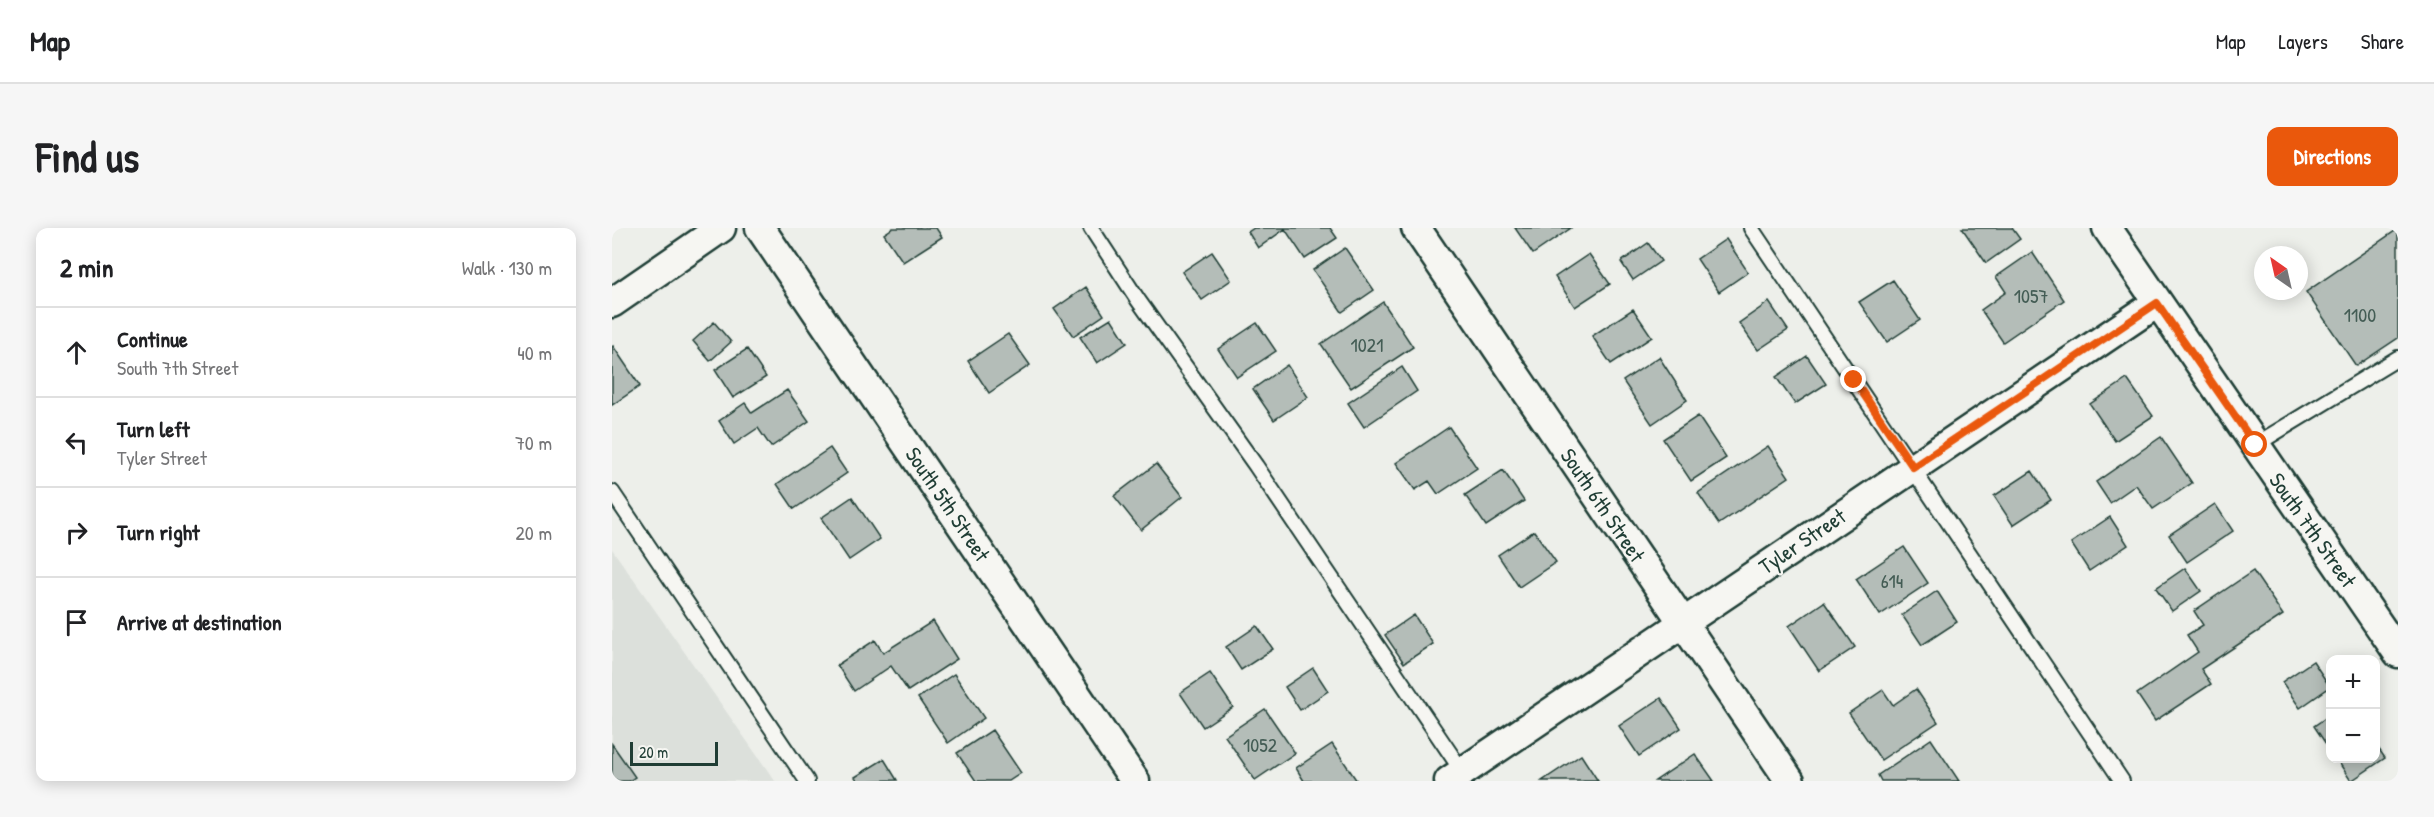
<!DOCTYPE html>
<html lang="en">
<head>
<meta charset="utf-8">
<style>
	:root { --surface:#fff; --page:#f6f6f6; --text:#202124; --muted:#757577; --line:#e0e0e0; --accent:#ea580c }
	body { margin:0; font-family:"Patrick Hand",sans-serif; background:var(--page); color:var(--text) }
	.controls { position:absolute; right:18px; bottom:18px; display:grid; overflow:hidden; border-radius:12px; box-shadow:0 3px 15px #0003 }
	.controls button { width:54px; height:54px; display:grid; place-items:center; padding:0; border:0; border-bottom:2px solid var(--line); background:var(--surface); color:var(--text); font:30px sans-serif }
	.compass { position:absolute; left:1642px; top:18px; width:54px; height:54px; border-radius:50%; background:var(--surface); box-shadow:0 3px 15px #0003; rotate:326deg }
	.scale { position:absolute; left:18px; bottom:15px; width:88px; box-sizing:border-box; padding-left:6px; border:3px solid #1f3d34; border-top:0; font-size:16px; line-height:21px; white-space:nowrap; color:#1f3d34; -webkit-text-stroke:4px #f6f6f2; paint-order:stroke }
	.stop { position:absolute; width:18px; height:18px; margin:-14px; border:4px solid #ea580c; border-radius:50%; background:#fff }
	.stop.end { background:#ea580c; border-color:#fff; box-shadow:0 2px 6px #0008 }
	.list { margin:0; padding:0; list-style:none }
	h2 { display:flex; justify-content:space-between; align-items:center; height:78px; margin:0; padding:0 24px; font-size:26px }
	h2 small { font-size:20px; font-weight:400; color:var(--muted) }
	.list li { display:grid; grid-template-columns:39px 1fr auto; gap:18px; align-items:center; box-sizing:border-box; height:90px; padding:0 24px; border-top:2px solid var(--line) }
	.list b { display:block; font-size:22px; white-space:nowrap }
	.list p { margin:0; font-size:20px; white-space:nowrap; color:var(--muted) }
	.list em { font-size:20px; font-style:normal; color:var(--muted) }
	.icon { flex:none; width:33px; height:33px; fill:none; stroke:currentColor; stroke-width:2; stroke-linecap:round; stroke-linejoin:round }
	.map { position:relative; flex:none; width:1786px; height:553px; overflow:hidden; border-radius:12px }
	header { display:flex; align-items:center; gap:36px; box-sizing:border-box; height:84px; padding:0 30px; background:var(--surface); border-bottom:2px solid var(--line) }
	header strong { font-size:28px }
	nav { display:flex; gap:33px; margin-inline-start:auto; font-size:21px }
	.intro { display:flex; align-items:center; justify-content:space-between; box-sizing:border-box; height:144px; padding:0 36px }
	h1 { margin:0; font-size:42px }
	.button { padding:15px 27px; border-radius:12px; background:var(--accent); color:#fff; font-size:21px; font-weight:700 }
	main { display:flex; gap:36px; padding:0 36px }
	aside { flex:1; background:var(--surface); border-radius:12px; box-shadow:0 3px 15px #0003 }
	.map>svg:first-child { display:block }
	.built { fill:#dce0db }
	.building { fill:#b4bdb8; stroke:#1f3d34; stroke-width:1.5 }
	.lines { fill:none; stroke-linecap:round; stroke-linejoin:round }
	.lane-casing { stroke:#1f3d34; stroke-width:18 }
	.street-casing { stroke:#1f3d34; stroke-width:33 }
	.lane { stroke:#f6f6f2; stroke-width:14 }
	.street { stroke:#f6f6f2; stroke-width:28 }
	.route { stroke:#ea580c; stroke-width:8 }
	.labels { text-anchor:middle; stroke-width:4.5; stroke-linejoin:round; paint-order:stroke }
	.number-label { font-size:20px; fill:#445d55 }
	.street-label { font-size:22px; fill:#1f3d34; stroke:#f6f6f2 }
</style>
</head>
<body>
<header>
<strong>Map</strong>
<nav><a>Map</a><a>Layers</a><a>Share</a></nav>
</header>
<div class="intro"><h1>Find us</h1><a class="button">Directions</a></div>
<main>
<aside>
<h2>2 min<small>Walk · 130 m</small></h2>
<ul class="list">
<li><svg class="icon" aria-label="ahead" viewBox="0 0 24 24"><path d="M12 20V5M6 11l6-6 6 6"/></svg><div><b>Continue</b><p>South 7th Street</p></div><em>40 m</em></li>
<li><svg class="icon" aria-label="left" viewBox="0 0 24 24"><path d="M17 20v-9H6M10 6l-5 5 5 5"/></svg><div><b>Turn left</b><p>Tyler Street</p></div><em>70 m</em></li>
<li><svg class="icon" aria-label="right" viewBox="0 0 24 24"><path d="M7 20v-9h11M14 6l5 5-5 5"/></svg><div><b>Turn right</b></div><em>20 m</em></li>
<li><svg class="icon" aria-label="arrive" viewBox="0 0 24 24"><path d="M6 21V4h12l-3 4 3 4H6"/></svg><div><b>Arrive at destination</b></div></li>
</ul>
</aside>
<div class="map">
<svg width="1786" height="553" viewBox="0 0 1786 553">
	<rect width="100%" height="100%" fill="#edefea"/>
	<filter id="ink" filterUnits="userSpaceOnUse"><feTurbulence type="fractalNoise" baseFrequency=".0167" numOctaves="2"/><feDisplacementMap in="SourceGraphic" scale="12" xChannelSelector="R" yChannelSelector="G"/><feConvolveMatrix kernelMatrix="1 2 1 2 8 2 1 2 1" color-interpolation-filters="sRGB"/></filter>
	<g filter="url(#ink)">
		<path class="built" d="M0 321 163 553H0Z"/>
		<path class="building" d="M281 0H324L330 9 291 34 272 6Z
			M642 0H718L725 10 693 31 673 1 646 20 636 4Z
			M903 0H959L921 26Z
			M1350 0H1400L1408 11 1374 35Z
			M1786 1V110L1744 138 1694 64Z
			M1114 11 1136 44 1107 64 1085 31Z
			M1036 15 1049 33 1021 52 1009 34Z
			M733 20 762 62 730 84 701 42Z
			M600 24 619 52 590 72 570 44Z
			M1420 24 1452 72 1391 114 1369 82 1394 64 1384 49Z
			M977 26 998 56 963 79 943 49Z
			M1281 52 1308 92 1275 114 1247 74Z
			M474 59 492 87 461 108 442 81Z
			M771 74 801 119 739 160 709 116Z
			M1157 74 1176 102 1146 122 1127 95Z
			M1021 81 1040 109 999 136 980 108Z
			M499 90 515 115 485 135 468 109Z
			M102 94 119 114 98 133 81 113Z
			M645 95 664 123 625 149 606 121Z
			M396 106 418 137 377 165 356 133Z
			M1 118 28 158 0 177V119Z
			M135 121 154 149 121 170 103 142Z
			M1195 128 1214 156 1183 176 1164 149Z
			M1047 129 1075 172 1040 196 1011 153Z
			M675 137 696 169 662 192 641 161Z
			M790 139 805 163 752 199 736 175Z
			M1515 151 1541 188 1503 213 1478 176Z
			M175 162 197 193 159 219 146 200 122 216 107 193 133 175 140 185Z
			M1086 188 1114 230 1079 253 1051 211Z
			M837 199 865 240 826 266 817 253 803 262 784 235Z
			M1549 209 1580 255 1541 281 1524 257 1498 275 1484 254Z
			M1156 218 1177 249 1107 296 1086 265Z
			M218 220 235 245 182 281 165 256Z
			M544 236 570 269 529 302 502 268Z
			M891 242 912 273 874 298 853 267Z
			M1420 243 1439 272 1401 297 1382 268Z
			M240 269 268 311 237 332 209 290Z
			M1603 276 1621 303 1575 334 1557 307Z
			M1498 289 1516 317 1477 343 1459 315Z
			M922 303 944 334 907 359 886 327Z
			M1292 319 1316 355 1268 387 1244 351Z
			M1573 340 1589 363 1560 383 1544 360Z
			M1641 343 1671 387 1589 441 1599 456 1543 493 1525 466 1586 424 1575 407 1591 397 1582 383Z
			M1325 363 1345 394 1310 417 1290 387Z
			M1212 374 1243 419 1207 443 1177 398Z
			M802 387 821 416 792 435 773 407Z
			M321 393 345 431 296 463 279 438 242 463 225 437 263 412 271 425Z
			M645 398 661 421 629 442 614 419Z
			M1701 433 1718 459 1688 480 1670 454Z
			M701 440 716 463 688 482 673 459Z
			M598 445 621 479 591 499 568 465Z
			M342 446 372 490 336 515 306 470Z
			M1304 461 1326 494 1269 532 1237 485 1271 462 1281 477Z
			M1049 470 1069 500 1027 528 1007 498Z
			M653 481 683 525 643 552 613 508Z
			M1718 487V522L1702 498Z
			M380 502 409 545 397 553H364L345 525Z
			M1319 511 1347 553H1269L1266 547Z
			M0 516 23 549 17 553H0Z
			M720 516 745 553H692L684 540Z
			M1764 517 1773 530 1739 553 1724 530H1764Z
			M1083 526 1102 553H1043Z
			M969 527 986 553H930Z
			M272 531 285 552 246 553 243 549Z"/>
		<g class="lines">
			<g class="lane-casing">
				<path id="lane" d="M479 0 526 72 644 238 852 546
					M1139 0 1510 553
					M1643 217 1786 130
					M0 264 195 553"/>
			</g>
			<g class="street-casing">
				<path id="street" d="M148 0 523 553
					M804 0 1178 553
					M1495 0 1786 425
					M0 75 109 0
					M837 553 1545 75"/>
			</g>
			<use href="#lane" class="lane"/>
			<use href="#street" class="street"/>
		</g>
	</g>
	<g class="lines" filter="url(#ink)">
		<path class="route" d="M1242 152 1301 239 1545 75 1643 217"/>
	</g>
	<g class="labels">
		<g class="number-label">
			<text x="1419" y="75">1057</text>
			<text x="1748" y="94">1100</text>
			<text x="755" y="124">1021</text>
			<text x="1280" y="360">614</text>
			<text x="648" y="524">1052</text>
		</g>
		<g class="street-label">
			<text transform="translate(336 276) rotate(56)" y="8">South 5th Street</text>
			<text transform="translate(991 277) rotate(56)" y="8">South 6th Street</text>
			<text transform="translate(1701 302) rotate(55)" y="8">South 7th Street</text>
			<text transform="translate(1190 313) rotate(-34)" y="8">Tyler Street</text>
		</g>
	</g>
</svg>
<div class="controls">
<button>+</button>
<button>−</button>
</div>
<svg class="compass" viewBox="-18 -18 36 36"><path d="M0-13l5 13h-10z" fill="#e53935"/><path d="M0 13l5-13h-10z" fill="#757577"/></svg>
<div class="scale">20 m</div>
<div class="stop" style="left:1643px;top:217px"></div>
<div class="stop end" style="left:1242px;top:152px"></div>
</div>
</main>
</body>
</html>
